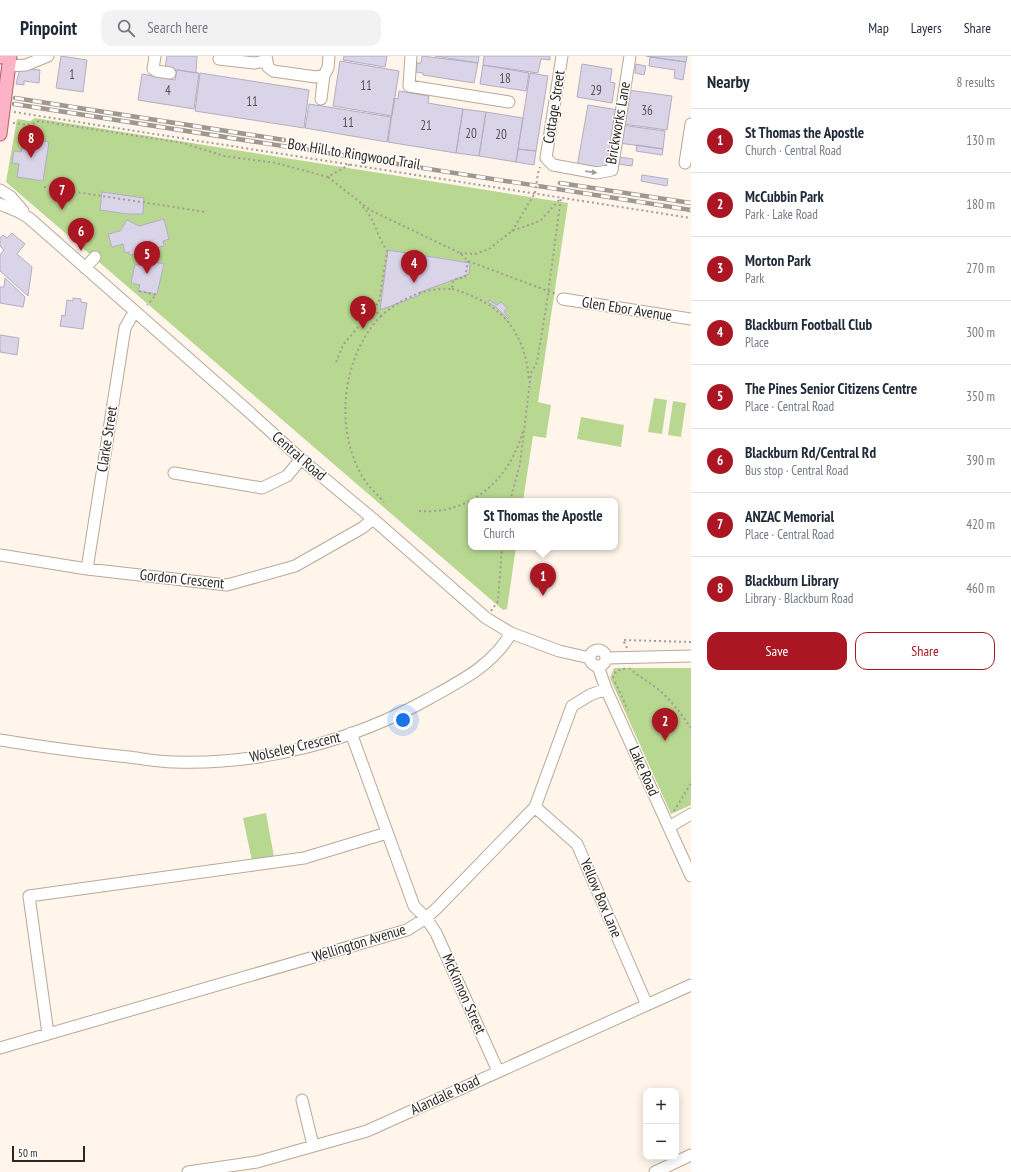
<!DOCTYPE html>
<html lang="en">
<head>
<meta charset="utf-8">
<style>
	:root { --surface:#fff; --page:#f2f2f3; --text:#1f2937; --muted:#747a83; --line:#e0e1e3; --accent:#aa1621 }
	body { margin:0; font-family:"PT Sans Narrow",sans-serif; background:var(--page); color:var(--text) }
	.controls { position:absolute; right:12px; bottom:12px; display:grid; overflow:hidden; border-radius:8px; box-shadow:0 2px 10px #0003 }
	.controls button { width:36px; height:36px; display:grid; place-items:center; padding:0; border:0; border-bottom:1px solid var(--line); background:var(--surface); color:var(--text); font:20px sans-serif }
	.scale { position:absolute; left:12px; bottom:10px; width:73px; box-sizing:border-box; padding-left:4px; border:2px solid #2d2721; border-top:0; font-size:11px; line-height:14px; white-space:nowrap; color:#2d2721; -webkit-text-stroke:3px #fff; paint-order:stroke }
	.you { position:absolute; left:403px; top:664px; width:14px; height:14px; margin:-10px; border:3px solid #fff; border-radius:50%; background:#1a73e8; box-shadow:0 0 0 6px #1a73e833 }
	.badge { display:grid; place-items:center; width:26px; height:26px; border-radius:50%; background:var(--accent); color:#fff; font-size:13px; font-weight:700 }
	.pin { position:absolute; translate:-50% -33px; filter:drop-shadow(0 1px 2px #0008) }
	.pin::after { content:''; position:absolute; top:21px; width:14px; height:12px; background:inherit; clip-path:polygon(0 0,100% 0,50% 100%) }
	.popup { position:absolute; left:468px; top:442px; width:150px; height:52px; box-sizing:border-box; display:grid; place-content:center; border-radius:8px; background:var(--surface); filter:drop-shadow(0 1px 3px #0005); font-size:13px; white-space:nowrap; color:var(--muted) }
	.popup b { font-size:15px; color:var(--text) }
	.popup::after { content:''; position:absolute; left:50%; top:100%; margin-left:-8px; border:8px solid transparent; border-top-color:var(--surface) }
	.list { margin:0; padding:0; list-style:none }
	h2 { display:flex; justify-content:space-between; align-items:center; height:52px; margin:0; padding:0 16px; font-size:17px }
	h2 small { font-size:13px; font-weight:400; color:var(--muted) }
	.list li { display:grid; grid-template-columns:26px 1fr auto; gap:12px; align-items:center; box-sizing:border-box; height:64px; padding:0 16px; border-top:1px solid var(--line) }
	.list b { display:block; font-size:15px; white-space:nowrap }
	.list p { margin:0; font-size:13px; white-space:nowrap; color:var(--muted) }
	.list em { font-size:13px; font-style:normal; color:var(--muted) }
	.actions { display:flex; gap:8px; padding:12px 16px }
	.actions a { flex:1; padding:9px 0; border:1px solid var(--accent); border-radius:12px; text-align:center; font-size:14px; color:var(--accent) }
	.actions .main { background:var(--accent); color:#fff }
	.icon { flex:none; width:22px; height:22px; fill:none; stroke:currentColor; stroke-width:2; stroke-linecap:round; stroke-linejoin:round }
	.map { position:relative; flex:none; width:691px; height:1116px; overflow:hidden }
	header { display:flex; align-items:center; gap:24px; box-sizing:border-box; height:56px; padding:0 20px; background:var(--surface); border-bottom:1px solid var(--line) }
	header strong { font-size:19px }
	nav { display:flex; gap:22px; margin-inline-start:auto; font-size:14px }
	.search { width:280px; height:36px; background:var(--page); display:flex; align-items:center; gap:10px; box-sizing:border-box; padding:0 14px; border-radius:12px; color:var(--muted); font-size:15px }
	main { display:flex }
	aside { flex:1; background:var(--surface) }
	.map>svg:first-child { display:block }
	.green { fill:#b8d891 }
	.building { fill:#dad4e9; stroke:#b3adc2 }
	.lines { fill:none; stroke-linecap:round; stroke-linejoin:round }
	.minor-casing { stroke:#b8a898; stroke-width:13 }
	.major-casing { stroke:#b26172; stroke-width:15 }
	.path { stroke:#a49c93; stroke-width:2; stroke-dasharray:2 3; stroke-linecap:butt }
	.minor { stroke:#fff; stroke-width:11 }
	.major { stroke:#fbb3c5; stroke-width:13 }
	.rail-casing { stroke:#a0988f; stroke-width:4.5 }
	.rail { stroke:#fff; stroke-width:3; stroke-dasharray:9; stroke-linecap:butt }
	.path-bridge { stroke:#a49c93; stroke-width:2; stroke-dasharray:2 3; stroke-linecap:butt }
	.oneway { fill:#a09e9b }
	.labels { text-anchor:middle; stroke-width:3; stroke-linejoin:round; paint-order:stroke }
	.number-label { font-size:13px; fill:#585253 }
	.street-label { font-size:15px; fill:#2d2721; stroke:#fff }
</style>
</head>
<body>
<header>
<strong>Pinpoint</strong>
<div class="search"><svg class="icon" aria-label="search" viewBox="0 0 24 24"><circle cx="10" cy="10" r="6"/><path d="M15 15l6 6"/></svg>Search here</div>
<nav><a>Map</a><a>Layers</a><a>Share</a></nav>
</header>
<main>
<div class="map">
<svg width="691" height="1116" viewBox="0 0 691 1116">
	<rect width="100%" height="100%" fill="#fff5ea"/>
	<path class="green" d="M35 62 568 147 538 346 551 349 546 382 533 380 523 445H471V491H516L507 553 503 554 6 126 17 63 30 65Z
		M654 342 667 344 662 378 648 376Z
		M673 345 686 347 681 381 668 379Z
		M581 361 624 369 621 391 577 383Z
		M614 612H691V749L671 758 610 622Z
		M266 757 274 801 252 805 243 762Z"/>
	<path class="building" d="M61 0 87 4 83 36 56 32Z
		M167 0H197L196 17 165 12Z
		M344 0H387L385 11 343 4Z
		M422 0 478 7 474 27 423 19V17L416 16 417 7H421Z
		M435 0H479L478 7Z
		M484 0H550V4L541 3 538 17 483 9Z
		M646 0H687L686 6Z
		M650 1 686 6 683 24 674 22 675 14 649 10Z
		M340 5 399 15 392 60 333 50Z
		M582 8 612 13 610 26 615 27 612 47 577 41Z
		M636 8 646 10 644 19 635 17Z
		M483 9 529 17 526 35 480 28Z
		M20 12 40 14 39 27 24 25V29L16 28Z
		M177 14 199 17 194 53 138 44 142 18 175 24Z
		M200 17 309 34 304 72 195 55Z
		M530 17 548 20 536 95 518 93Z
		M628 34 672 40 667 74 623 68Z
		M399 35 429 40 428 47 463 53 456 97 388 86 394 42 398 43Z
		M309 48 391 61 387 86 305 72Z
		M588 49 618 54 608 113 577 111Z
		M463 53 486 56 479 100 456 97Z
		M486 56 523 62 516 106 479 100Z
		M621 69 665 75 663 93 619 87Z
		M24 82 49 86 43 125 17 121 19 108 12 107 14 95 21 96Z
		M637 89 663 93 662 99 636 95Z
		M518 93 536 95 534 109 516 106Z
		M619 101 633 103 632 110 618 108Z
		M642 119 668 123 667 130 641 125Z
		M102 136 144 142 143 158H127L100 154Z
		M164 163 169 183 163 185 164 190 143 195 145 199 135 202 134 198 130 199 129 196 125 197 123 188 112 191 108 178 120 175 127 164 139 170Z
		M12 177 25 188 17 198 32 211 28 240 0 215V199L4 194 0 190V182L3 179 7 182Z
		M388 194 470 207 469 218 418 237 420 239 380 254Z
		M146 204 164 208 157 238 138 235 140 229 131 227 135 208 144 210Z
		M5 222 25 241 23 251 0 247V231H4Z
		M73 242 81 243V246L87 247 83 273 60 270 62 259 65 260 67 244 73 245Z
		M367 243 375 248 368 257 361 253Z
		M489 244 497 249 501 246 507 252 504 256 509 262 508 263 496 251 488 246Z
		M0 279 19 282 17 299 0 296Z"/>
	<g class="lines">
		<g class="minor-casing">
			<path id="minor" d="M155 0 153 13 156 15 170 17
				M266 0 268 11 273 15 316 21 324 19 328 12 329 0
				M411 0 409 30 509 46
				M562 0 546 102 553 109 597 117 612 114 630 0
				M219 3 254 7 265 5
				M9 10 26 9 48 0
				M321 43 324 19
				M685 107 691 68
				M0 134 11 141 23 155
				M0 148 19 156 29 162 247 354 301 403 373 463 486 562 511 577 559 595 590 602
				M85 212 95 201
				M563 243 691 263
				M174 417 262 432 287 420 301 403
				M0 499 87 513 227 529 295 510 362 472 373 463
				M87 513 125 272 134 256
				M590 602a8 8 0 1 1 16 0a8 8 0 1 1-16 0Z
				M606 602 691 600
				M598 610 606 633 691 820
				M351 677 414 850 426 862 436 877 498 1015
				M0 684C43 691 86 697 129 701 144 703 159 706 174 706 263 709 353 685 430 642 461 625 494 608 511 577
				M535 751 577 788 647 949
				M669 771 691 758
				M48 978 29 840 304 802 387 777
				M0 992 407 874 426 862 437 852 535 751 572 650 590 639 606 633
				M302 1044 313 1089
				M188 1116 257 1106 367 1075 691 929
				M655 1116 691 1099"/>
		</g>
		<g class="major-casing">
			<path id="major" d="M0 1V0
				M0 78 10 0"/>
		</g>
		<path class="path" d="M14 56 691 162
			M13 67 30 69 39 65 183 87 224 100 276 107 328 121 350 108
			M538 117 540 111
			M328 121 370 154 460 197 468 205 556 238
			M44 131 206 156
			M512 175 535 137
			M460 197 475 198 489 193 512 175 540 165 560 143
			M452 233C500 246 526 275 529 326
			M139 235 156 239 147 249
			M373 253 381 260C400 243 425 231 452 233L453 224 465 221 468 205
			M381 260C342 300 334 372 362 420 368 430 377 438 384 446
			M336 306 343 289 379 246 387 195C377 180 375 163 362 150
			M510 445 520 408 531 317 537 306 546 252 561 142
			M419 455C471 459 510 423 523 375
			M491 555 498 545 502 491
			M627 592 623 584 691 586
			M629 612C639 621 650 626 660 635 672 645 682 659 691 672
			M613 622 616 615 627 612
			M615 626 628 654
			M674 755 691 727"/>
		<use href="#minor" class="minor"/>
		<use href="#major" class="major"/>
		<g class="rail-casing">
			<path id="rail" d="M15 42 284 84
				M14 48 691 154
				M560 127 691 147"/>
		</g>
		<use href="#rail" class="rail"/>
		<path class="path-bridge" d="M535 137 538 117"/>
	</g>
	<defs><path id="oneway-solid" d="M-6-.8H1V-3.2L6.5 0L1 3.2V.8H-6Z"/></defs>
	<use class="oneway" href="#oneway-solid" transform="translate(591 116) rotate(8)"/>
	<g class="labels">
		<g class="number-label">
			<text x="72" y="23">1</text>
			<text x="505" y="27">18</text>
			<text x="366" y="34">11</text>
			<text x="168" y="39">4</text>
			<text x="596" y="39">29</text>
			<text x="252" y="50">11</text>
			<text x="647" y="59">36</text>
			<text x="348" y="71">11</text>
			<text x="426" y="74">21</text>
			<text x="471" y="82">20</text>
			<text x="501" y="83">20</text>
		</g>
		<g class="street-label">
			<text transform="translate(554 51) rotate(-81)" y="5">Cottage Street</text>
			<text transform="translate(618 67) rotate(-80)" y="5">Brickworks Lane</text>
			<text transform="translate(354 98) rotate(9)" y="5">Box Hill to Ringwood Trail</text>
			<text transform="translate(627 253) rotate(9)" y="5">Glen Ebor Avenue</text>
			<text transform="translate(107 383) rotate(-81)" y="5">Clarke Street</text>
			<text transform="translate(299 400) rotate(41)" y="5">Central Road</text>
			<text transform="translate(182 523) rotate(6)" y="5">Gordon Crescent</text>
			<text transform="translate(295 691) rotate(-13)" y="5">Wolseley Crescent</text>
			<text transform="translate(644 715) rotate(66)" y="5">Lake Road</text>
			<text transform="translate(601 842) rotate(67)" y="5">Yellow Box Lane</text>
			<text transform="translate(359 887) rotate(-17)" y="5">Wellington Avenue</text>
			<text transform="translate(464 938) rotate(66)" y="5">McKinnon Street</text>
			<text transform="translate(445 1039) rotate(-25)" y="5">Alandale Road</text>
		</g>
	</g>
</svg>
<div class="controls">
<button>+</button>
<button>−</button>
</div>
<div class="scale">50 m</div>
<div class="you"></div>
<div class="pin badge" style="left:543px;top:540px">1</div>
<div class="popup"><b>St Thomas the Apostle</b>Church</div>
<div class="pin badge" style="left:665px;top:685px">2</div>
<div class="pin badge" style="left:363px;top:273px">3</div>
<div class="pin badge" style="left:414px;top:227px">4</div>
<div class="pin badge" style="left:147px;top:218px">5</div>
<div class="pin badge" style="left:81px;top:195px">6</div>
<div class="pin badge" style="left:62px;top:154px">7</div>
<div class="pin badge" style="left:31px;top:102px">8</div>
</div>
<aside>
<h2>Nearby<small>8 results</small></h2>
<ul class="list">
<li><span class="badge">1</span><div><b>St Thomas the Apostle</b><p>Church · Central Road</p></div><em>130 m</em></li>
<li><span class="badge">2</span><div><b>McCubbin Park</b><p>Park · Lake Road</p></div><em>180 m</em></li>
<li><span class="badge">3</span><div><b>Morton Park</b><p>Park</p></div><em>270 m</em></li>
<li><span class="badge">4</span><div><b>Blackburn Football Club</b><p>Place</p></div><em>300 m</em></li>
<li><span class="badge">5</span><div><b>The Pines Senior Citizens Centre</b><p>Place · Central Road</p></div><em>350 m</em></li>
<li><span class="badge">6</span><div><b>Blackburn Rd/Central Rd</b><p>Bus stop · Central Road</p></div><em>390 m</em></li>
<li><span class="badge">7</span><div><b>ANZAC Memorial</b><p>Place · Central Road</p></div><em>420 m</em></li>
<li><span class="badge">8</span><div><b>Blackburn Library</b><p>Library · Blackburn Road</p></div><em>460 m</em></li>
</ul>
<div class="actions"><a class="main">Save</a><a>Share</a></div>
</aside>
</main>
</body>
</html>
